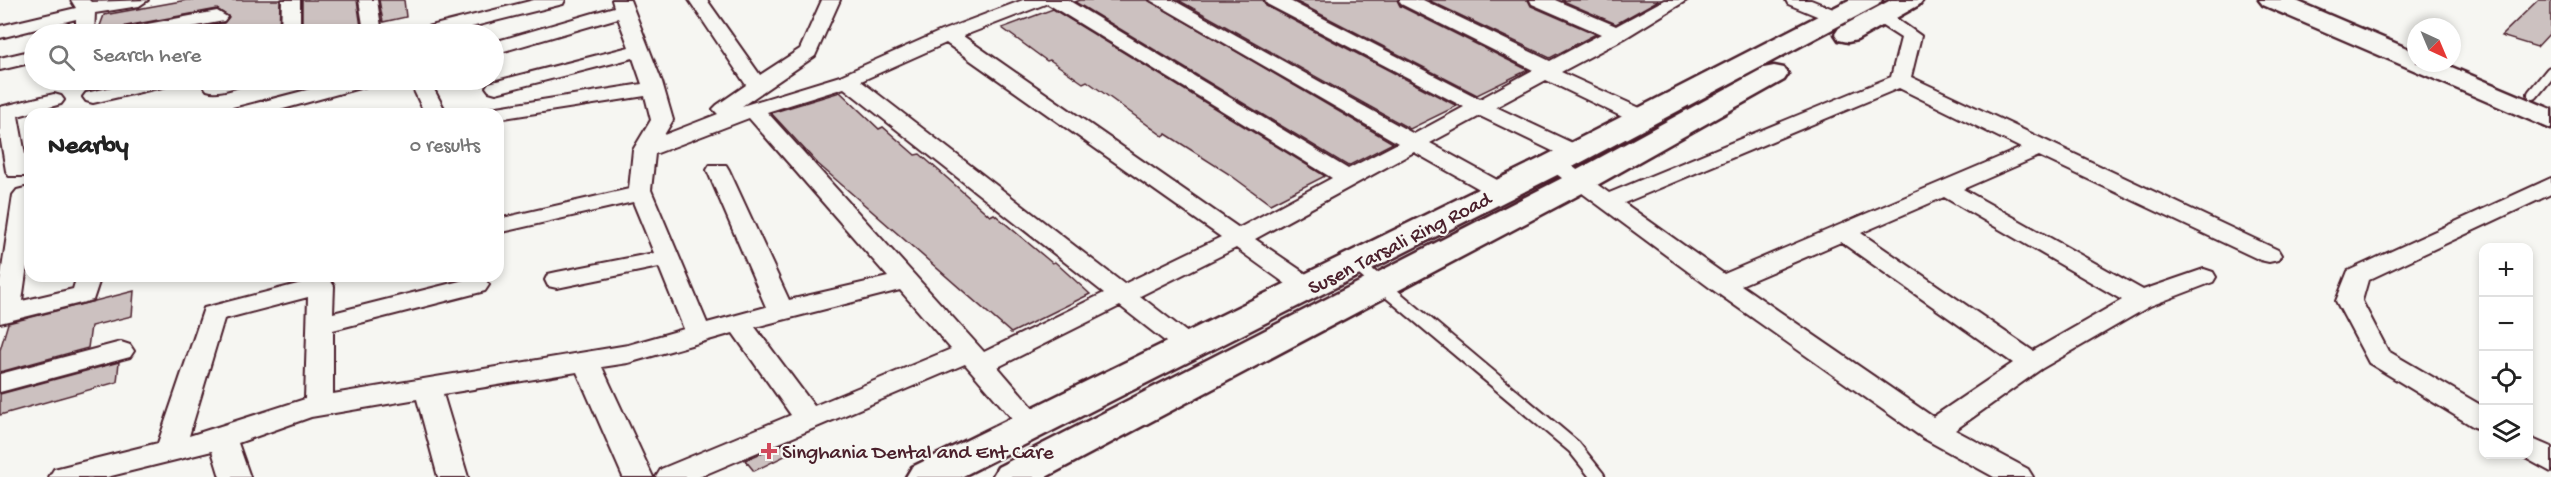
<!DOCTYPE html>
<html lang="en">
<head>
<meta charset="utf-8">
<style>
	:root { --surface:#fff; --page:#f6f6f6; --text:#222; --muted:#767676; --line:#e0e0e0 }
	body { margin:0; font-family:"Gochi Hand",sans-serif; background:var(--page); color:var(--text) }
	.controls { position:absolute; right:18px; bottom:18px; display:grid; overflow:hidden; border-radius:12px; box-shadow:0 3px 9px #0003 }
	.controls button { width:54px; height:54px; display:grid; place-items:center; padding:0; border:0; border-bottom:2px solid var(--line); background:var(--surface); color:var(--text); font:30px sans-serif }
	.compass { position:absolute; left:2407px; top:18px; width:54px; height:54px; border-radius:50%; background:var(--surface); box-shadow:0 3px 9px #0003; rotate:136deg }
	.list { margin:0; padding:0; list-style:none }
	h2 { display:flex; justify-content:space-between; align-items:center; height:78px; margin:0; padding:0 24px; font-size:26px }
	h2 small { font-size:20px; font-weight:400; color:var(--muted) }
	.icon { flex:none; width:33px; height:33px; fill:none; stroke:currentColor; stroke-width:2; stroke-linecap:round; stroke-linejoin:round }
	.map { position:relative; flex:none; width:2551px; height:477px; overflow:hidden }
	.search { position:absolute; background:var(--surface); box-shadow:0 3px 9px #0003; left:24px; top:24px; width:480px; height:66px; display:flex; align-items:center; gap:15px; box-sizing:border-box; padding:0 21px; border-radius:33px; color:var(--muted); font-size:22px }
	.panel { position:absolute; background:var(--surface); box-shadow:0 3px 9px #0003; left:24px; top:108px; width:480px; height:174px; border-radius:18px }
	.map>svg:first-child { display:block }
	.building { fill:#ccc1c0; stroke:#4a1f2b; stroke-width:1.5 }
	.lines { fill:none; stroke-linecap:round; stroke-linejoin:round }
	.service-far1-casing { stroke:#4a1f2b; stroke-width:14 }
	.service-casing { stroke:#4a1f2b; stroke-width:17 }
	.minor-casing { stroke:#4a1f2b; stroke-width:4 }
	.primary-casing { stroke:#4a1f2b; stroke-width:5 }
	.trunk-casing { stroke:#4a1f2b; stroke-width:5 }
	.service-far1 { stroke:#f6f6f2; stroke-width:10 }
	.service { stroke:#f6f6f2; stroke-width:13 }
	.minor { fill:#f6f6f2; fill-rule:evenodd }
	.primary { fill:#f6f6f2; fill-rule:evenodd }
	.trunk { fill:#f6f6f2; fill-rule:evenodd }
	.poi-dot { fill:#d1495b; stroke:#f6f6f2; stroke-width:2 }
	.labels { text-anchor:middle; stroke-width:4.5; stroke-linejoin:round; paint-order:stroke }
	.street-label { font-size:21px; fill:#4a1f2b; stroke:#f6f6f2 }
	.poi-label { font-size:21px; fill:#4a1f2b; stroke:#f6f6f2; text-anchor:start }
</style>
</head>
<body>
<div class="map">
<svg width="2551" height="477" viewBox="0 0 2551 477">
	<rect width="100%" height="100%" fill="#f6f6f2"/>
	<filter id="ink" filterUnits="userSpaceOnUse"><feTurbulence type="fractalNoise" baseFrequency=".0167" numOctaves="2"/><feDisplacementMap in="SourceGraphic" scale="12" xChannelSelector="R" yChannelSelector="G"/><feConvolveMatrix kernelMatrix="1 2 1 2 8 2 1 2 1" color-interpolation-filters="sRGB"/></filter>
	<g filter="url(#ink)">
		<path class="building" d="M187 0H280L279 34H164L224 23 229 17 217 9 126 26 114 34H97L104 15Z
			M302 0H357L361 27 357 28V32L346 34H302Z
			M379 0H404L406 17 383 22Z
			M1080 0H1148L1393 143 1348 166 1075 2Z
			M1178 0H1263L1266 6 1457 106 1410 129Z
			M1293 0H1397L1400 6 1528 70 1477 95Z
			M1428 0H1528L1531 6 1596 34 1550 58Z
			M1561 0H1659L1616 24Z
			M2538 0H2551V32L2537 47 2501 36Z
			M1053 9 1325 176 1270 204 1229 174 1166 134 1163 136 1087 81 1083 83 1050 60 1047 61 1002 28Z
			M840 92 879 129 883 127 915 155 920 154 990 216 994 214 1052 263 1055 262 1090 294 1011 333 818 164 771 113Z
			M134 291 132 316 91 326 88 348 0 372V350L8 323Z
			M119 362 117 382 0 415V394Z
			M790 441 797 450 754 471 745 460Z"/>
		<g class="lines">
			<g class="service-far1-casing">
				<path id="service-far1" d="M2533 94 2551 72"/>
			</g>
			<g class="service-casing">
				<path id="service" d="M1356 264 1574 447 1598 477"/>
			</g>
			<g class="minor-casing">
				<path id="minor" d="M71 0H89L91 2 148 0 139 6 95 13 94 34H76V19L0 38V26L76 8Z
					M282 0H300V34H281Z
					M359 0H377L381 27 378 31H364Z
					M534 0H565L563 4 443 34H412L415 30Z
					M612 0H630L662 82 673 120 664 135 718 114 713 109 717 105 746 85 689 0H707L760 75 800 49 822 0H840L815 56 742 106 840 76 941 31 1023 0H1068L1348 169 1398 143 1150 0H1173L1414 134 1464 107 1267 4 1265 0H1288L1480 99 1533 70 1401 4 1399 0H1423L1550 61 1601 34 1532 4 1530 0H1555L1616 26 1664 0H1687L1625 38 1561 72 1651 113 1654 118 1651 123H1635L1546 80 1496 107 1583 148 1586 153 1583 158H1567L1480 116 1430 143 1508 186 1511 191 1508 196H1492L1414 152 1255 239 1318 282 1322 288 1318 294 1309 296 1300 294 1236 248 1140 296 1198 341 1202 347 1198 353 1189 356 1180 353 1120 306 998 367 1047 424 1043 431 1033 434 1023 431 965 364 699 477H656L661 469 791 415 733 333 628 363 602 367 653 477H623L577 372 443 394 468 477H438L417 399 311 417 238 443 250 477H220L212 451 107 477H49L54 469 158 443 204 308 321 278 330 280 334 286 333 313 476 277 485 279 489 285 485 291 333 330V394L628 345 684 329 659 267 557 288 548 286 545 280 548 274 557 272 654 253 633 202 498 233V219L629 189 633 150 651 120 645 96 498 119V114H480L483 109 491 108 642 84 633 58 496 93 489 91 486 87 489 83 629 47 618 18 494 54V42L614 7ZM1048 3V4L1332 178 1239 228 963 36ZM946 43 1221 237 1124 284 861 81ZM844 88 1104 293 984 352 767 112ZM749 118 888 277 789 300 729 170 726 165H710L707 170 766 307 707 323 651 190 655 154ZM900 290 951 349 814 406 755 327ZM308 297 305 399 189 436 224 319Z
					M1786 0H1811L1843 13 1846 17 1843 21H1829L1788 4Z
					M1880 10 1887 12 1921 36 1911 77 2278 250 2281 255 2278 260 2269 262 2260 260 2039 156 1963 189 2143 290 2204 269 2213 272 2216 277 2213 282 2150 306 2041 369 1955 430 2028 469 2033 477H1994L1923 438 1713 290 1543 164 1546 159H1562L1609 193 1891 77 1901 38 1873 20 1870 16 1873 12ZM1899 88 2021 148 1724 274 1624 203ZM1944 197 2122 300 2033 351 1861 233ZM1841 242 2013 363 1933 417 1741 285Z
					M217 11 227 17 224 21 154 34H116L126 28Z
					M34 50V62L0 70V58Z
					M143 80H178L175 84 93 103 86 101 83 97 86 93Z
					M215 80H249L246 84C234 87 219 94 207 90L204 86 207 82Z
					M345 80H377L374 84 265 114H230L233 109Z
					M409 80H429L447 114H425Z
					M54 94 61 96 64 100 61 104 18 116 28 171 25 176H9L6 171 0 135V107Z
					M2551 178V194L2368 280 2362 301 2388 351 2484 407V430L2474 427 2369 363 2336 301 2348 271Z
					M25 188 30 189V244L22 301 73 289 77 276H101L93 300 0 323V282L13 195 17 190Z
					M121 342 130 345 134 351 130 357 0 392V374Z
					M2528 437 2551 447V472L2518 454H2528Z"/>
			</g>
			<g class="primary-casing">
				<path id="primary" d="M1849 0H1882L1878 5 1565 171 961 477H906L912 467 1543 157Z
					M1891 0H1923L1919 5 1857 40 1848 42 1839 40 1835 34 1839 28Z
					M1774 66 1784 68 1788 74 1784 80 1590 189 1046 477H992L998 467 1568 175 1764 68Z"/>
			</g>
			<g class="trunk-casing">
				<path id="trunk" d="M2259 0H2294L2416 52V63H2442L2551 109V129L2263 5Z"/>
			</g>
			<use href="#service-far1" class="service-far1"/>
			<use href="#service" class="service"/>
			<use href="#minor" class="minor"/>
			<use href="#primary" class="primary"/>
			<use href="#trunk" class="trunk"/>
		</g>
	</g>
	<path class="poi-dot" d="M766 442h6v6h6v6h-6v6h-6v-6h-6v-6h6z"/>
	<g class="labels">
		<g class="street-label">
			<text transform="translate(1399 242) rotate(-27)" y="7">Susen Tarsali Ring Road</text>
		</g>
		<g class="poi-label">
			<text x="782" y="458">Singhania Dental and Ent Care</text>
		</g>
	</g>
</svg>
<div class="controls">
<button>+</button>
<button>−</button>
<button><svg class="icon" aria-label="locate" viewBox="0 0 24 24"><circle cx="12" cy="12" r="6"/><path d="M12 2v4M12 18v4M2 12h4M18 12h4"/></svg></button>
<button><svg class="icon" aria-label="layers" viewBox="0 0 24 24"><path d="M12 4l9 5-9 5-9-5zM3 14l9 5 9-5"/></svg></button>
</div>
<svg class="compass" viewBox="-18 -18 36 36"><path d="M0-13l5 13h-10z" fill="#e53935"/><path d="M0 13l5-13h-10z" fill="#767676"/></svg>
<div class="search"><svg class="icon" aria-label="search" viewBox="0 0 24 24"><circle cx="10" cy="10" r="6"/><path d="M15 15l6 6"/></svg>Search here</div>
<section class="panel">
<h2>Nearby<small>0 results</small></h2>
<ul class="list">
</ul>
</section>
</div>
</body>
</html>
